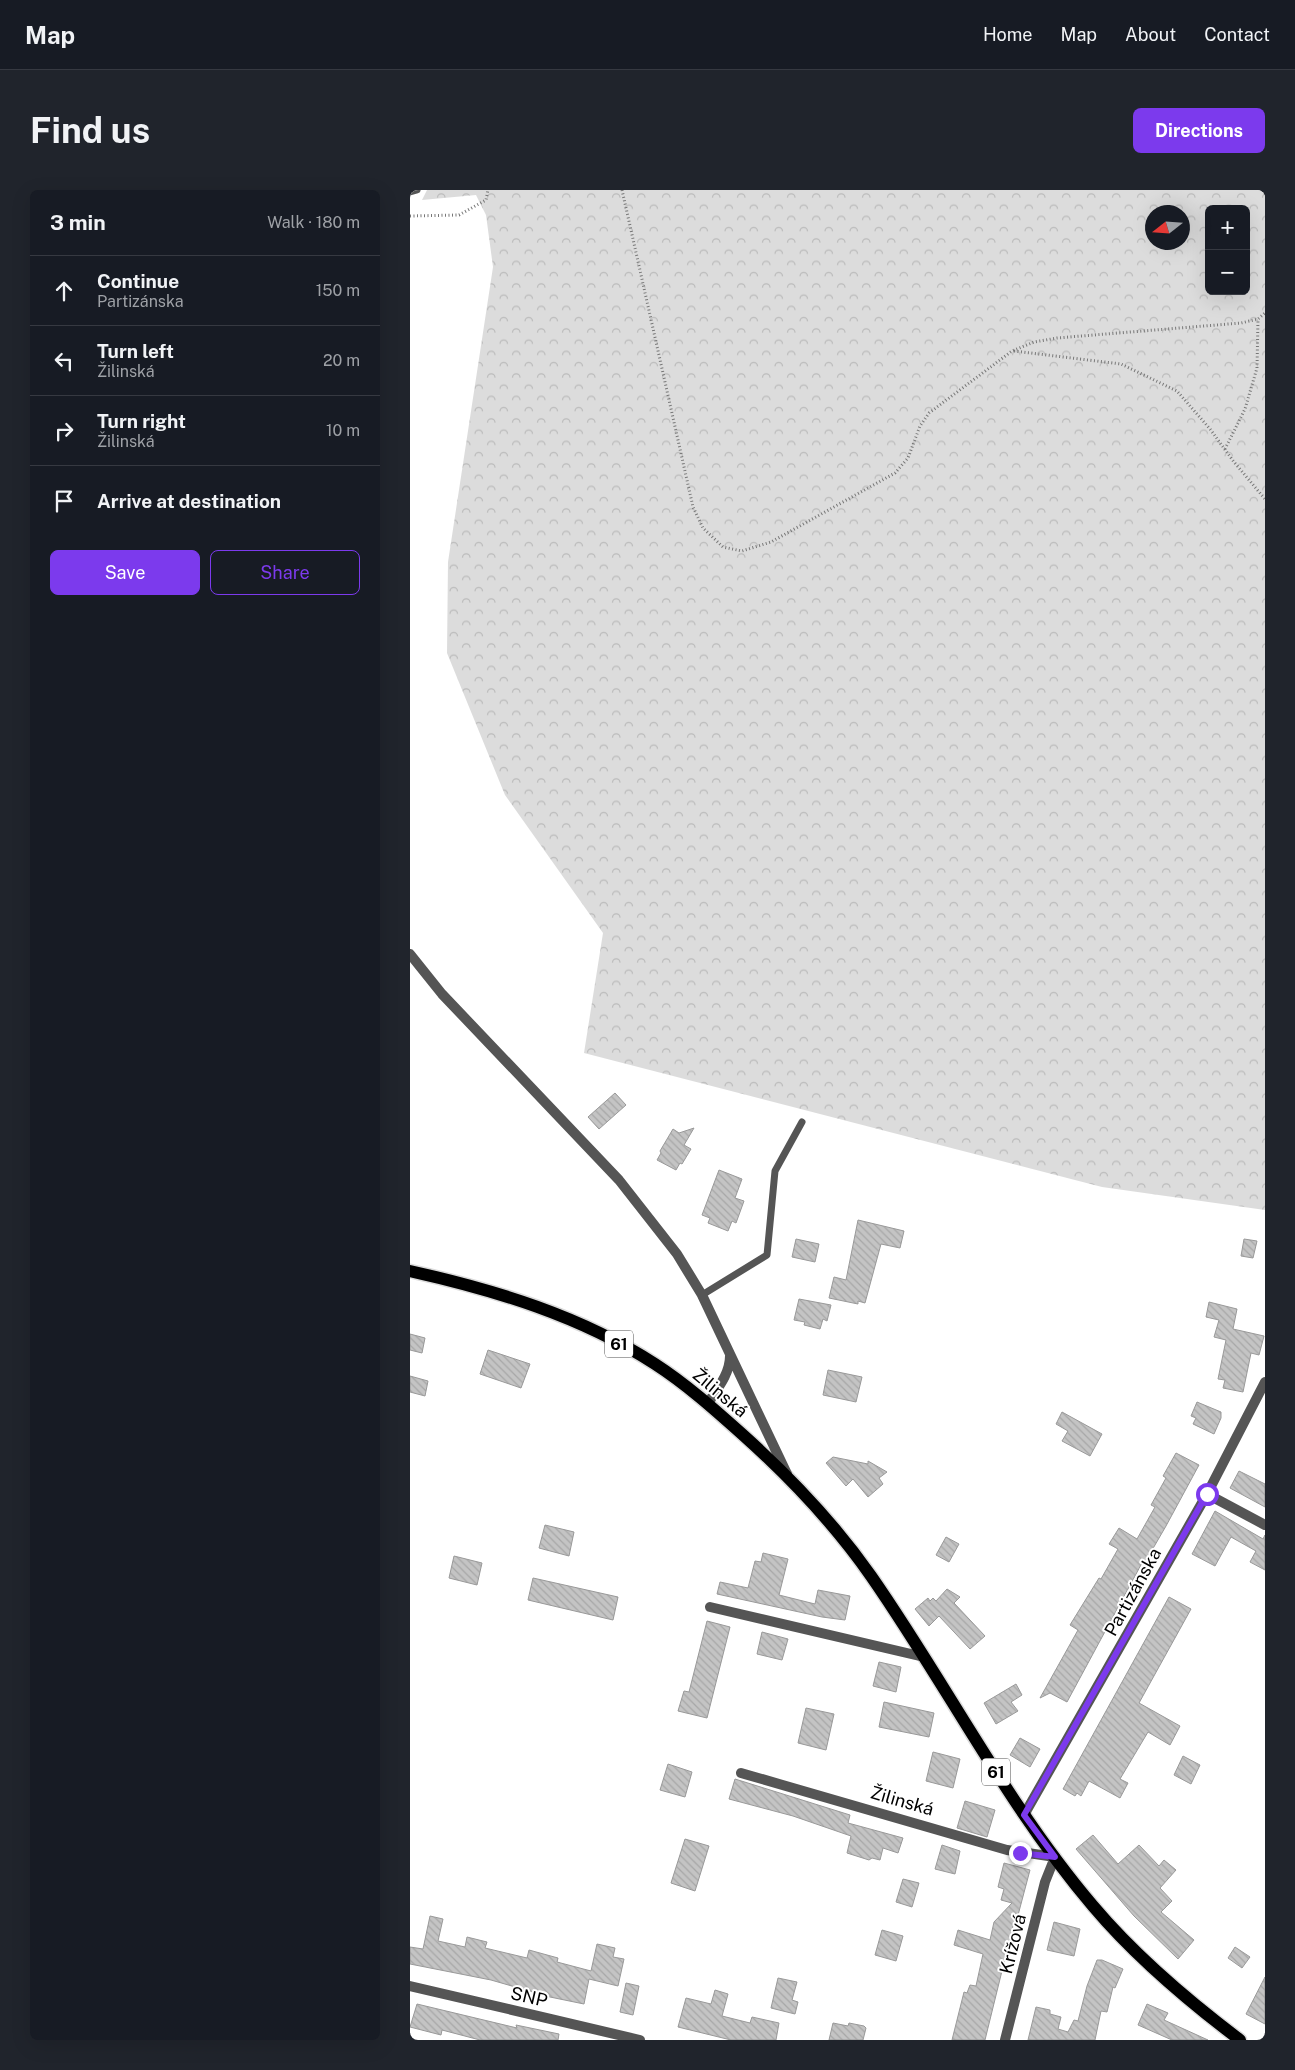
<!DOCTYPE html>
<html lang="en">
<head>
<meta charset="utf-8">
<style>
	:root { --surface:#171b24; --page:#20242c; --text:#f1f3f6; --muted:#9ea1a6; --line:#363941; --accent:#7c3aed }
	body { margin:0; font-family:"Public Sans",sans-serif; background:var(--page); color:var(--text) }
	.controls { position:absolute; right:15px; top:15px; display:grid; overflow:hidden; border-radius:8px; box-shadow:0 5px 20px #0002 }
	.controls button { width:45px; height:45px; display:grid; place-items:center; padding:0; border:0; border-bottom:1px solid var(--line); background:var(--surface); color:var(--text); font:25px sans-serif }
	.compass { position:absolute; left:735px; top:15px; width:45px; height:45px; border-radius:50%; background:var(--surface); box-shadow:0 5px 20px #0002; rotate:253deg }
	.stop { position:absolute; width:15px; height:15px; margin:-11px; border:4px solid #7c3aed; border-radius:50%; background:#fff }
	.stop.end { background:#7c3aed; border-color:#fff; box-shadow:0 1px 5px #0008 }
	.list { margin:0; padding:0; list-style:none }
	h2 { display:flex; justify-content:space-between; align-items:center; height:65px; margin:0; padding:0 20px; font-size:21px }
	h2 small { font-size:16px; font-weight:400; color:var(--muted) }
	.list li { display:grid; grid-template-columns:32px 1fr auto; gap:15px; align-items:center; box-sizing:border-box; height:70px; padding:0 20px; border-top:1px solid var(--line) }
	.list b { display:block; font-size:19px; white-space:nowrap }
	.list p { margin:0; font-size:16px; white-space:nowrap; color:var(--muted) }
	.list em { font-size:16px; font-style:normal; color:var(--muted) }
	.actions { display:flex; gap:10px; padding:15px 20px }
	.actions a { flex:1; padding:11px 0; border:1px solid var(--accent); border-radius:8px; text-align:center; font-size:18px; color:var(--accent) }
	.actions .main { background:var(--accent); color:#fff }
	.icon { flex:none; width:28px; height:28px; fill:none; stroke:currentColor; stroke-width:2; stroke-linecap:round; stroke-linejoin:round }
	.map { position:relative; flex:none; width:855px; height:1850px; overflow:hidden; border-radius:8px }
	header { display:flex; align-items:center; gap:30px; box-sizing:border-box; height:70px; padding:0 25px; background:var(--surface); border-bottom:1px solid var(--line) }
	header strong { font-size:24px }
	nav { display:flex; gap:28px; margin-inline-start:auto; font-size:18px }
	.intro { display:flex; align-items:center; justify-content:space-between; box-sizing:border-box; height:120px; padding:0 30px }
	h1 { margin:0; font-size:35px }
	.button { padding:12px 22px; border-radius:8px; background:var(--accent); color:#fff; font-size:18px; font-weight:700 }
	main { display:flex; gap:30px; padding:0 30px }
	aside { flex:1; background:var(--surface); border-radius:8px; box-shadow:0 5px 20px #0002 }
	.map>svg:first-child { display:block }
	.forest { fill:url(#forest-crowns); fill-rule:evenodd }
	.building { fill:url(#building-back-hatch); stroke:#999 }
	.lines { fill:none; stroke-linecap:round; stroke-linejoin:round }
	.primary-casing { stroke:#dbdbdb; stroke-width:15 }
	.path { stroke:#777; stroke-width:3; stroke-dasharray:1 2.5; stroke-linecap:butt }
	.lane { stroke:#555; stroke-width:7 }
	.street { stroke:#555; stroke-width:10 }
	.primary { stroke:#000; stroke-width:12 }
	.route { stroke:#7c3aed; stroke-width:6 }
	.labels { text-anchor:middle; stroke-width:4; stroke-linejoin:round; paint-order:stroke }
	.shield { fill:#fff; stroke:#4c4c4c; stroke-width:1 }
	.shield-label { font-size:16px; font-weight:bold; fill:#000 }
	.street-label { font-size:18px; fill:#000; stroke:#fff }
</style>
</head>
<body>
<header>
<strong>Map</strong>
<nav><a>Home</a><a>Map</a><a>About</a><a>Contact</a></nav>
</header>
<div class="intro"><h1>Find us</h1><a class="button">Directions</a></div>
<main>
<aside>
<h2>3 min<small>Walk · 180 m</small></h2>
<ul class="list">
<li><svg class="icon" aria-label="ahead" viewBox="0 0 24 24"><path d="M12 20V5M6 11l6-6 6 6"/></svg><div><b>Continue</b><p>Partizánska</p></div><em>150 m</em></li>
<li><svg class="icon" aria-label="left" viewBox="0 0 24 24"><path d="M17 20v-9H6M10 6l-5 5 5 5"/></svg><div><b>Turn left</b><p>Žilinská</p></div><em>20 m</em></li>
<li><svg class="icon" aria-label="right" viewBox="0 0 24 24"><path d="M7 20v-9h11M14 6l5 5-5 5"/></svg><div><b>Turn right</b><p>Žilinská</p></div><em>10 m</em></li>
<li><svg class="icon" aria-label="arrive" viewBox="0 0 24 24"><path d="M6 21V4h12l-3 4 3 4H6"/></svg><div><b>Arrive at destination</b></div></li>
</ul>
<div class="actions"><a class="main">Save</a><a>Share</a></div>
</aside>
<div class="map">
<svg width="855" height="1850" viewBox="0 0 855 1850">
	<defs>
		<pattern id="forest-crowns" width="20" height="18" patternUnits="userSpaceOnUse" patternTransform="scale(1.25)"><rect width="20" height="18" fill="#dcdcdc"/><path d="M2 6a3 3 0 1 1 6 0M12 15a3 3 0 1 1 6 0" fill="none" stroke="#bbb"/></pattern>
		<pattern id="building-back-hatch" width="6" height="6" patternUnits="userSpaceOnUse" patternTransform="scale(1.25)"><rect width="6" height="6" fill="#c4c4c4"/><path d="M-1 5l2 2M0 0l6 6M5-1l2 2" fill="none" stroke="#a7a7a7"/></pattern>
	</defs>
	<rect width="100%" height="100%" fill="#fff"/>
	<path class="forest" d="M17 0H855V1020L692 997 174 863 193 743 95 605 37 463 38 372 83 77 76 25 66 5 12 10ZM799 19H836V101H799ZM742 22H772V52H742Z"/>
	<path class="building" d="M205 903 216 915 189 939 178 927Z
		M284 938 274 955 281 959 272 974 270 973 266 980 247 970 251 963 250 961 263 939 269 943Z
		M309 980 332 989 325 1008 334 1011 326 1033 322 1031 318 1041 298 1033 300 1028 292 1025Z
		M448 1030 494 1041 490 1058 471 1054 455 1113 448 1111V1114L419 1108 424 1087 436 1090Z
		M386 1049 409 1054 405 1072 382 1067Z
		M834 1049 847 1051 843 1068 831 1066Z
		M389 1109 421 1115 417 1131 413 1129 410 1139 394 1135 395 1132 384 1130Z
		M799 1112 827 1119 823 1139 854 1146 849 1165 841 1163 833 1202 813 1198 815 1190 808 1189 816 1150 804 1147 809 1130 796 1127Z
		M0 1144 15 1148 12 1163 0 1160Z
		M78 1160 120 1174 111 1198 70 1184Z
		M418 1180 452 1187 446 1212 413 1205Z
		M0 1186 18 1191 15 1206 0 1202Z
		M787 1212 811 1222V1228L804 1244 783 1234 786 1228 781 1226Z
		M652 1222 692 1244 680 1266 652 1251 658 1241 646 1234Z
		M766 1263 789 1275 756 1336 734 1374 732 1373 657 1512 640 1503 630 1508 668 1440 660 1435 689 1388 691 1389 708 1359 699 1354 709 1338 727 1349 745 1317 741 1315 756 1288 753 1286Z
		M423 1267 458 1274V1271L477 1282 469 1288 473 1294 458 1307 443 1289 436 1296 416 1273Z
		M829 1281 855 1294V1317L820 1298Z
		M805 1321 853 1349 855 1345V1380L840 1372 846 1361 821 1347 805 1376 782 1364Z
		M135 1335 164 1342 159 1366 129 1358Z
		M536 1347 549 1354 539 1372 526 1365Z
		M353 1363 378 1369 369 1405 405 1414 408 1400 440 1406 435 1430 412 1427 307 1404 310 1392 338 1398 345 1371 351 1372Z
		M44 1366 72 1373 67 1395 39 1388Z
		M123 1388 208 1407 203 1430 118 1410Z
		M537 1399 550 1407 544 1413 575 1446 560 1459 529 1426 519 1436 505 1419 518 1408 520 1411 523 1408 526 1411Z
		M759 1407 781 1419 729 1513 770 1536 760 1555 738 1542 710 1589 718 1593 710 1608 679 1591 671 1606 667 1603 665 1606 653 1599Z
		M297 1431 320 1437 297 1528 268 1521 274 1501 279 1502Z
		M352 1442 378 1449 372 1470 347 1464Z
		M469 1472 491 1477 486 1502 463 1496Z
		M606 1494 612 1505 601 1512 608 1521 586 1534 574 1513Z
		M474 1512 524 1523 519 1547 469 1537Z
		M396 1518 424 1524 416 1560 388 1553Z
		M610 1548 630 1559 620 1577 600 1565Z
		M523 1562 550 1569 543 1598 516 1591Z
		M773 1566 790 1575 781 1594 764 1585Z
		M258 1574 282 1582 275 1607 250 1600Z
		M325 1589 440 1625 438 1633 493 1648 488 1663 473 1658 470 1670 462 1668 459 1670 437 1663 441 1646 383 1626 319 1609Z
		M555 1611 585 1620 577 1647 547 1638Z
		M683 1645 708 1674 729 1655 749 1676 754 1670 766 1680 750 1698 762 1711 751 1722 784 1750 768 1769 724 1726 666 1659Z
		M275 1649 299 1656 285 1701 261 1693Z
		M532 1655 550 1661 545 1684 525 1679Z
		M594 1673 620 1680 607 1729 605 1728 575 1850H542L554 1802 557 1803 560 1795 566 1796 573 1764 544 1755 548 1740 580 1750 584 1732 602 1713 591 1710 594 1699 588 1697Z
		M493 1689 509 1693 502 1717 486 1712Z
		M20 1726 33 1729 28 1751 55 1757 57 1747 77 1752 75 1758 117 1768 119 1760 148 1768 147 1772 181 1781 187 1754 205 1758 203 1767 214 1769 208 1796 179 1789 174 1814 140 1807 81 1790 0 1774V1757L13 1759Z
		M644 1732 670 1739 664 1766 637 1760Z
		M472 1740 493 1746 486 1771 465 1765Z
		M825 1757 840 1767 832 1778 818 1768Z
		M687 1770H692L713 1779 705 1798 703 1797 697 1822 691 1821 685 1850H618L626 1817 640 1820V1824L651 1827 648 1839 658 1842 664 1830 668 1831 677 1796Z
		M855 1787V1834L836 1824Z
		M368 1788 387 1792 382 1810 388 1812 385 1824 361 1818Z
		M216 1793 229 1796 223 1825 210 1822Z
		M305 1800 318 1804 312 1826 340 1833 342 1827 369 1833 366 1850H321L268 1837 276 1808 301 1814Z
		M7 1814 107 1838 106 1835 149 1844 148 1850H70L32 1840 31 1845 0 1837Z
		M737 1814 758 1823 754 1830 798 1850H762L728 1835Z
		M423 1833 438 1836 439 1833 454 1836 456 1838 453 1850H419Z"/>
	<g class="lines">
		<g class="primary-casing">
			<path id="primary" d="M0 1081C85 1100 171 1126 245 1174 276 1194 304 1219 332 1244 380 1287 424 1333 461 1386 537 1495 597 1615 683 1716 726 1767 777 1810 830 1850"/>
		</g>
		<path class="path" d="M212 0 283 317 293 338 313 357 332 361 361 352 485 283 498 268 510 236 519 223 602 161 624 152 647 148 831 133 848 129 855 123
			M0 26 49 25 76 10 78 0
			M604 161 711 174 767 201 800 239 824 272 855 309
			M815 259 835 219 847 178 848 129"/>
		<path class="lane" d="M0 2 7 0
			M292 1105 357 1065 365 981 392 932"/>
		<path class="street" d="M0 764 32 804 209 990 267 1064 292 1105 377 1284
			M298 1213C307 1199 320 1184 320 1166
			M797 1304 855 1335
			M300 1417 514 1467
			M331 1583 597 1660 645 1667 635 1692 595 1850
			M614 1625 797 1304 855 1192
			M0 1796 230 1850"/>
		<use href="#primary" class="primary"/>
	</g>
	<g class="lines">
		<path class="route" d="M610 1663 645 1667 614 1625 797 1304"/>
	</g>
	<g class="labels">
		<g class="shield">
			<rect x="195" y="1140.5" width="28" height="27" rx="4"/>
			<rect x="572" y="1568.5" width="28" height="27" rx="4"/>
		</g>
		<g class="shield-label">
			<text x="209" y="1160">61</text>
			<text x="586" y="1588">61</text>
		</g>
		<g class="street-label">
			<text transform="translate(310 1203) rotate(40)" y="6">Žilinská</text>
			<text transform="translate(723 1402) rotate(-61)" y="6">Partizánska</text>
			<text transform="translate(492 1611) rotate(16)" y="6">Žilinská</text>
			<text transform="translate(603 1754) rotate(-76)" y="6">Krížová</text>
			<text transform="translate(119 1807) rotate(13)" y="6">SNP</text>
		</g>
	</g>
</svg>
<div class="controls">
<button>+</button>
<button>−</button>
</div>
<svg class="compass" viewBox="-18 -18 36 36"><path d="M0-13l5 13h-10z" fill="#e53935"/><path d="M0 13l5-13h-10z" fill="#9ea1a6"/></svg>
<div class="stop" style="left:797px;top:1304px"></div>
<div class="stop end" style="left:610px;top:1663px"></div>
</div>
</main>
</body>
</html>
